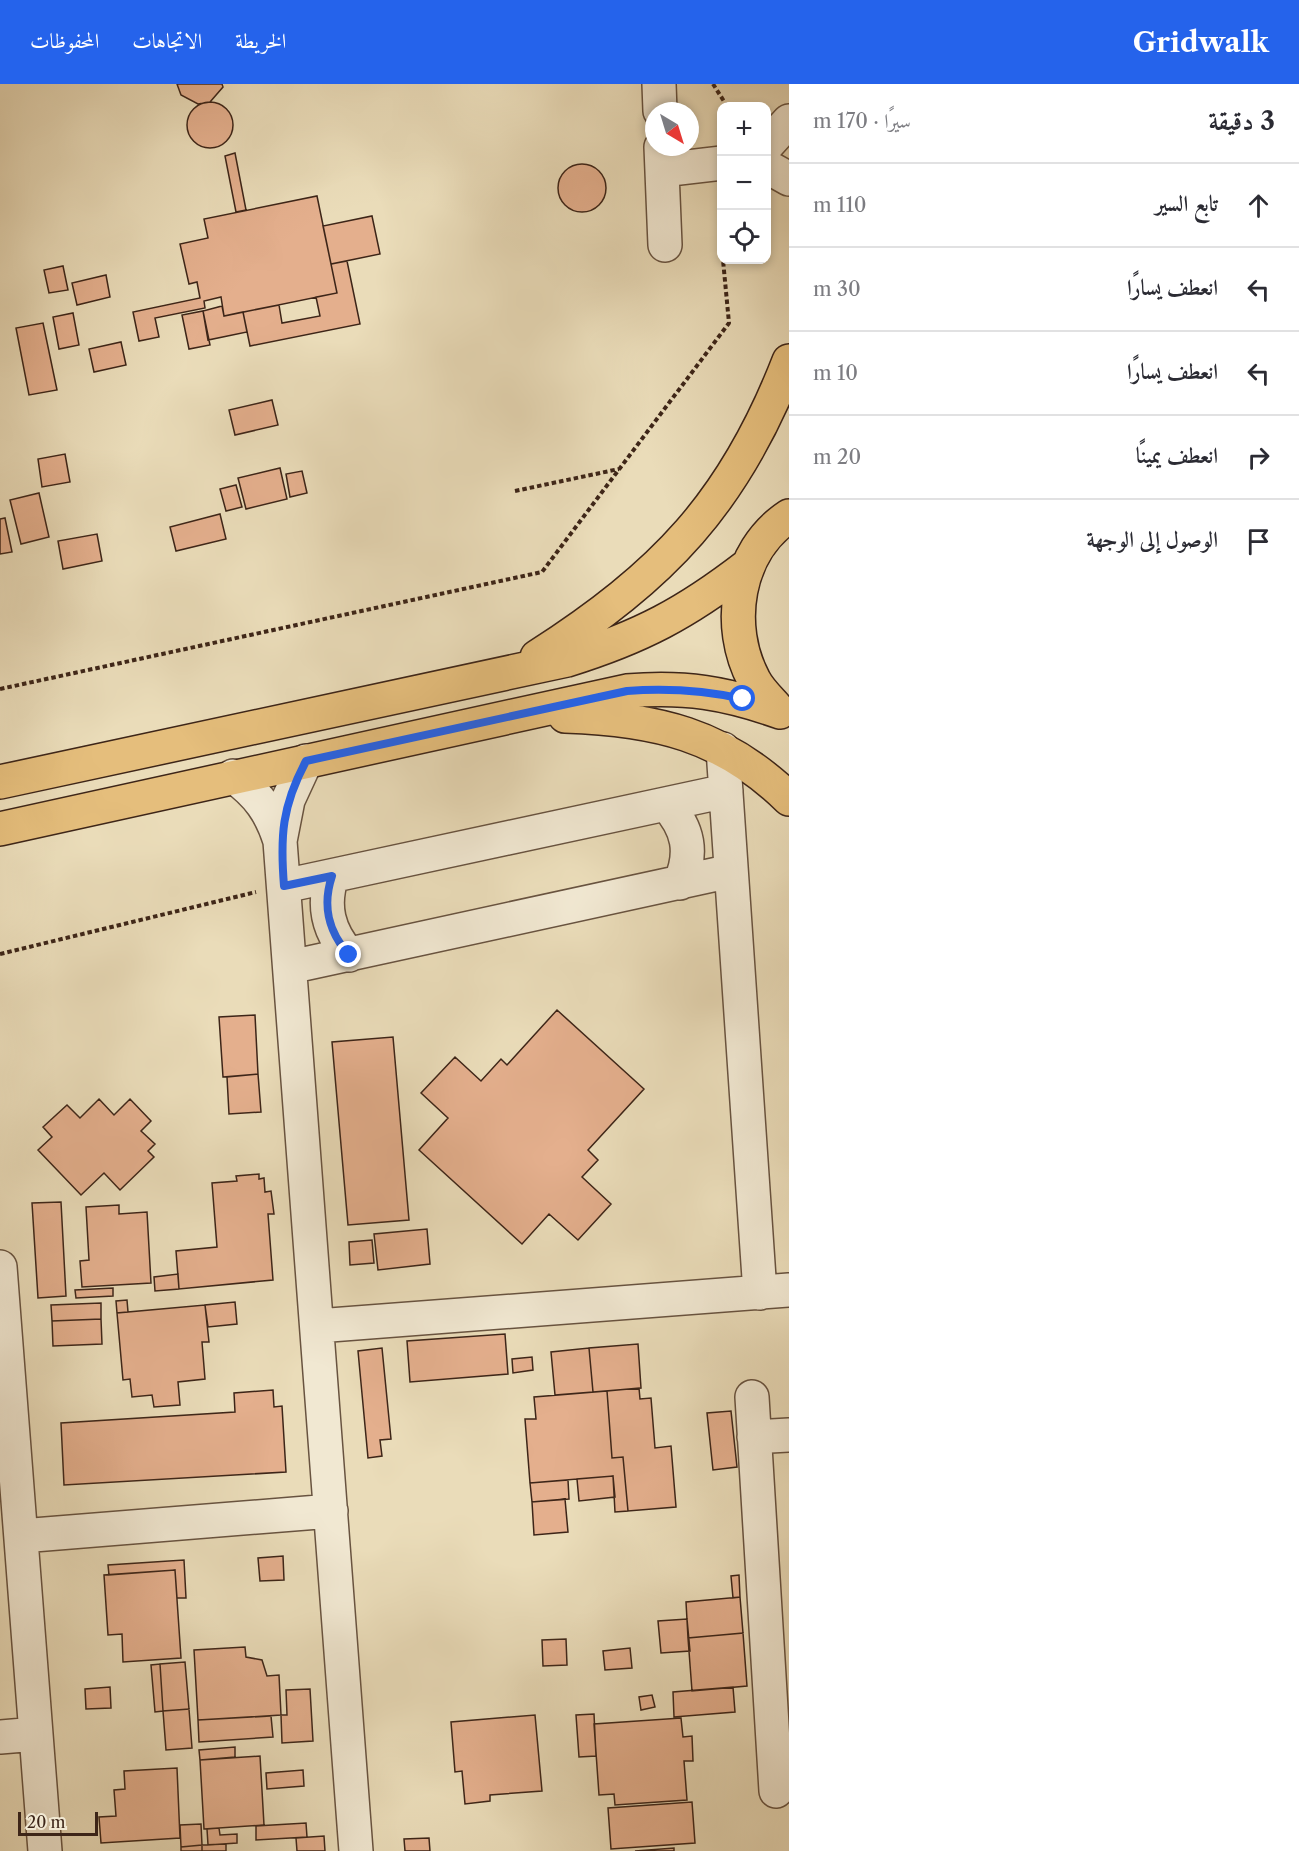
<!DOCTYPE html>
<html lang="ar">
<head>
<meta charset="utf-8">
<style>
	:root { --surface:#fff; --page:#f2f2f3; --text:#2b2b33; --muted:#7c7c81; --line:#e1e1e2; --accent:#2563eb }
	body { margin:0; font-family:"Libre Caslon Text",Amiri,serif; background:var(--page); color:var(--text); direction:rtl }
	.controls { position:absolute; right:18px; top:18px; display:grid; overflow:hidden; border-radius:12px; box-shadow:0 3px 9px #0003 }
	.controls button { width:54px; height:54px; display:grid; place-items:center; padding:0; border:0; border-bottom:2px solid var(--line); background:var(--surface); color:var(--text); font:30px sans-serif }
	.compass { position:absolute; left:645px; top:18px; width:54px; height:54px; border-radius:50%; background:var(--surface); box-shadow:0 3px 9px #0003; rotate:142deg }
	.scale { position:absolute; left:18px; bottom:15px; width:80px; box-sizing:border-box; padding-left:6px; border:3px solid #3d2518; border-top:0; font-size:16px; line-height:21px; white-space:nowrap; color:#3d2518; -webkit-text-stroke:4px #f1e8d2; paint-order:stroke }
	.stop { position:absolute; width:18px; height:18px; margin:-14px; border:4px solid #2563eb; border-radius:50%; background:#fff }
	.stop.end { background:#2563eb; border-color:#fff; box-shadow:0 2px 6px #0008 }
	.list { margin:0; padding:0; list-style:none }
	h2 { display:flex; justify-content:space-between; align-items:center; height:78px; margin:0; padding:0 24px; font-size:26px }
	h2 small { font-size:20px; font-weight:400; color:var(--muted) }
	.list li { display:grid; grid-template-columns:39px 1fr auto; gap:18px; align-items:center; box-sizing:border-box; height:84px; padding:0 24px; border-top:2px solid var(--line) }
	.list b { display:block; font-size:22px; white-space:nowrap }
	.list em { font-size:20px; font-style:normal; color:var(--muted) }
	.icon { flex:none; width:33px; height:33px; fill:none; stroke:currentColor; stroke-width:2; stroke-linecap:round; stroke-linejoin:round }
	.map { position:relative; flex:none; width:789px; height:1767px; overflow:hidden; direction:ltr }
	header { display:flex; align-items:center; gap:36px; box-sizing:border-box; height:84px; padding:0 30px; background:var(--accent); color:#fff }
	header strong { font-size:28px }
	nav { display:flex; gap:33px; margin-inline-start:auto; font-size:21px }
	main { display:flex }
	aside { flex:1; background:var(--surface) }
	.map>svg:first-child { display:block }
	.building { fill:#e4af8d; stroke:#3d2518; stroke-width:1.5 }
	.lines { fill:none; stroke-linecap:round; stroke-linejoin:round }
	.minor-casing { stroke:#685340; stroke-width:36 }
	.major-casing { stroke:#3d2518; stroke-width:36 }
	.path { stroke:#3d2518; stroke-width:4; stroke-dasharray:4.5 3; stroke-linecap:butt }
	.minor { stroke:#f1e8d2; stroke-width:33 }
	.major { stroke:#e5be7c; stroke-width:33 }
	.route { stroke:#2563eb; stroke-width:8 }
</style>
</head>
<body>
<header>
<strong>Gridwalk</strong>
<nav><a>الخريطة</a><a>الاتجاهات</a><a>المحفوظات</a></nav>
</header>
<main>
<aside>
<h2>3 دقيقة<small>سيرًا · 170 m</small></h2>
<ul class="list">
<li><svg class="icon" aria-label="ahead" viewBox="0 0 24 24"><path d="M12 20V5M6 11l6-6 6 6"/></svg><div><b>تابع السير</b></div><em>110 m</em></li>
<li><svg class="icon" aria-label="left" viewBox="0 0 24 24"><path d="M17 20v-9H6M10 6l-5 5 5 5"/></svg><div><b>انعطف يسارًا</b></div><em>30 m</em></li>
<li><svg class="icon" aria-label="left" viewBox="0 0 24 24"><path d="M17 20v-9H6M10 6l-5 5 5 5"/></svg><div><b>انعطف يسارًا</b></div><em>10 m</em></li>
<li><svg class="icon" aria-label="right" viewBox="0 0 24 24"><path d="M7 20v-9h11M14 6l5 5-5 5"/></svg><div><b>انعطف يمينًا</b></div><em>20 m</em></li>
<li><svg class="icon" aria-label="arrive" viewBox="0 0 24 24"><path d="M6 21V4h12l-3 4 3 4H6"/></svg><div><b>الوصول إلى الوجهة</b></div></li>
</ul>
</aside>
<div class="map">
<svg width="789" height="1767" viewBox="0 0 789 1767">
	<rect width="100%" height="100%" fill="#eadcb9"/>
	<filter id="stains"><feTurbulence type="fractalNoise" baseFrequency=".00333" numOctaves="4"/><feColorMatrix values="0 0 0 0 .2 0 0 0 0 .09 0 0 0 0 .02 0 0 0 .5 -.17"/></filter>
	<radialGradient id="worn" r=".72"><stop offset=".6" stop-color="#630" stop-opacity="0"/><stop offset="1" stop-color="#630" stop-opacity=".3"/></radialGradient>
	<path class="building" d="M177 0H222L223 3 210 18 198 20 181 11Z
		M187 41a23 23 0 1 1 46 0a23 23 0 1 1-46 0Z
		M235 69 246 126 236 128 225 72Z
		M558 104a24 24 0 1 1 48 0a24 24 0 1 1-48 0Z
		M317 112 337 209 224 232 221 213 204 217 205 224 155 234 159 253 139 257 133 228 200 214 197 198 189 200 180 160 208 154 204 135Z
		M372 132 380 170 331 180 323 142Z
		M347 177 360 240 250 262 243 228 279 221 282 239 320 232 316 213 337 209 331 180Z
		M63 182 68 206 49 209 44 186Z
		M106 191 110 213 77 221 72 199Z
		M222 222 224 232 243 228 247 248 208 256 203 227Z
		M203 227 210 261 189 265 182 231Z
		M73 229 79 261 59 265 53 233Z
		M43 239 57 306 29 311 16 244Z
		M121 258 126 281 94 288 89 265Z
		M272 316 278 341 235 351 229 326Z
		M65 370 70 398 42 403 38 375Z
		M280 384 287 415 246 425 238 394Z
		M302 387 307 409 290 413 286 390Z
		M236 401 242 423 226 427 220 405Z
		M39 409 49 453 21 460 10 416Z
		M220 430 226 455 176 467 170 443Z
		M5 434 12 468 0 470V435Z
		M97 450 102 477 63 485 58 457Z
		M557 926 644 1005 588 1066 598 1076 582 1093 611 1120 578 1156 549 1130 522 1160 419 1066 448 1034 421 1009 455 973 481 997 501 975 507 981Z
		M255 931 258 990 223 993 219 933Z
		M393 953 409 1136 348 1141 332 958Z
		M258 990 261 1028 229 1030 227 993Z
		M99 1015 114 1031 130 1015 151 1037 141 1047 155 1060 148 1067 154 1073 120 1106 104 1089 81 1111 38 1066 52 1053 43 1043 67 1021 80 1034Z
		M259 1090V1095L264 1094 265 1108 271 1107 274 1130H268L273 1196 179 1205 176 1167 217 1163 212 1099 237 1097 236 1092Z
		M61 1118 66 1212 38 1214 32 1119Z
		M119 1121V1130L147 1128 151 1199 82 1203 80 1177 89 1176 86 1123Z
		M427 1145 430 1180 378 1186 374 1150Z
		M372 1156 374 1179 350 1181 349 1158Z
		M178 1190 179 1205 155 1207 154 1193Z
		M113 1204V1212L76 1214 75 1206Z
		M127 1216 128 1228 117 1229 116 1217Z
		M235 1218 237 1240 208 1243 205 1221Z
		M101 1219V1235L52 1237 51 1221Z
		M205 1221 209 1258H202L205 1295 178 1298 180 1321 154 1323 152 1311 132 1313 130 1295 123 1296 117 1229Z
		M101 1235 102 1260 53 1262 52 1237Z
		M505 1250 508 1290 410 1298 407 1257Z
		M638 1260 641 1304 593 1308 589 1264Z
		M382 1264 391 1355 380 1356 382 1372 368 1374 358 1267Z
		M589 1264 593 1308 555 1311 551 1268Z
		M532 1273 533 1286 513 1289 512 1275Z
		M639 1304 640 1315 651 1314 655 1364 671 1362 676 1423 628 1427 623 1373 612 1374 607 1307Z
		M273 1306 274 1323 282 1322 286 1388 64 1401 61 1339 235 1328 234 1309Z
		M607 1307 612 1374 623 1373 628 1427 615 1428 613 1392 530 1399 525 1335H536L534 1313Z
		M731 1327 737 1383 713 1386 707 1329Z
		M613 1392 615 1413 579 1417 577 1395Z
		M568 1396 569 1415 532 1418 530 1399Z
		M565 1415 568 1448 534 1451 532 1418Z
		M283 1472 284 1496 260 1497 258 1474Z
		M184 1476 186 1514H177L175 1486 109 1491 108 1481Z
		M175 1486 181 1574 123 1578 122 1550 108 1551 104 1491Z
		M739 1491 740 1513 733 1514 731 1492Z
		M740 1513 743 1549 688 1554 686 1518Z
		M687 1535 690 1567 661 1569 658 1537Z
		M743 1549 747 1602 692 1607 688 1554Z
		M566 1555 567 1581 543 1582 542 1556Z
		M245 1563 246 1573 262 1576 267 1592 279 1591 281 1631 198 1636 194 1566Z
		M630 1564 632 1584 605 1586 603 1567Z
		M185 1578 189 1625 163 1627 160 1580Z
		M160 1580 163 1627 155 1628 151 1581Z
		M110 1603 111 1624 86 1625 85 1605Z
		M733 1603 735 1628 674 1633 673 1608Z
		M310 1605 313 1657 282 1659 281 1631H287L286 1606Z
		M652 1611 655 1623 641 1626 639 1613Z
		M189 1625 192 1664 166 1666 163 1627Z
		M594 1630 596 1672 579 1673 576 1631Z
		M535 1631 542 1707 490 1711V1717L465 1720 462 1687 455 1688 451 1638Z
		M271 1632 273 1653 199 1658 198 1636Z
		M681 1634 683 1653 692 1652 693 1677H684L687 1716 615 1721 614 1710 599 1711 594 1640Z
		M235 1663V1673L200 1676 199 1666Z
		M260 1672 264 1741 204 1745 200 1676Z
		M177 1684 180 1754 101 1759 99 1733 116 1732 114 1706 125 1705 124 1687Z
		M303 1686 304 1702 267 1705 266 1689Z
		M692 1718 695 1759 611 1765 608 1724Z
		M306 1739 307 1753 256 1756V1742Z
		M201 1740 202 1761 181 1763 180 1741Z
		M219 1744 220 1751 237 1750V1759L208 1761 207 1745Z
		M324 1752 325 1767H297L296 1754Z
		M429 1754 430 1767H405L404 1755Z
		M226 1760V1767H202V1761Z
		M202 1761V1767H181V1763Z
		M674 1764V1767H635Z"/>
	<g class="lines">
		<g class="minor-casing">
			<path id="minor" d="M659 0 660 27
				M766 62 789 37
				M661 63 665 161
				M766 82 789 95
				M662 86 722 79
				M723 665 760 1209
				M306 677 288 716 280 757 356 1767
				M233 692C258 710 271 728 280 757
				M666 720C689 745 693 769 680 799
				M332 792C322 822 328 847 349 871
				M284 802 726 707
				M290 883 731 787
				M0 1183 45 1767
				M317 1242 789 1206
				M752 1313 776 1707
				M754 1353 789 1351
				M21 1452 331 1427
				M0 1653 36 1650"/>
		</g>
		<g class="major-casing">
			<path id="major" d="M537 573C663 492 734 419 789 277
				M780 628C772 618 760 608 754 596 725 542 736 467 789 432
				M565 632C655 635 723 650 789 715
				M0 698 567 576C641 553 686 529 747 482
				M0 745 627 607C685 602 726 609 780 628"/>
		</g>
		<path class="path" d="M713 0 727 22
			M515 407 619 385
			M0 605 542 488 729 239 723 176
			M0 870 256 808"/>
		<use href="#minor" class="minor"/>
		<use href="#major" class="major"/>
	</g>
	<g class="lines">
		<path class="route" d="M349 871C328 847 322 822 332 792L284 802C280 752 282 722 306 677L627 607C668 604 703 606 743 615"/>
	</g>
	<rect width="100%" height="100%" filter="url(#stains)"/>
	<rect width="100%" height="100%" fill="url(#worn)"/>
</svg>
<div class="controls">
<button>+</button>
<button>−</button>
<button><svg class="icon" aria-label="locate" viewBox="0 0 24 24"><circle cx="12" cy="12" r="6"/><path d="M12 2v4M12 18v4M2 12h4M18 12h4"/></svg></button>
</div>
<svg class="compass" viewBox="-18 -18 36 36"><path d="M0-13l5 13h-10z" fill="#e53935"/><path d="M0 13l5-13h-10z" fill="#7c7c81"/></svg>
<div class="scale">20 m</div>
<div class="stop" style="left:743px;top:615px"></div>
<div class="stop end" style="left:349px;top:871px"></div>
</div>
</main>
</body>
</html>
